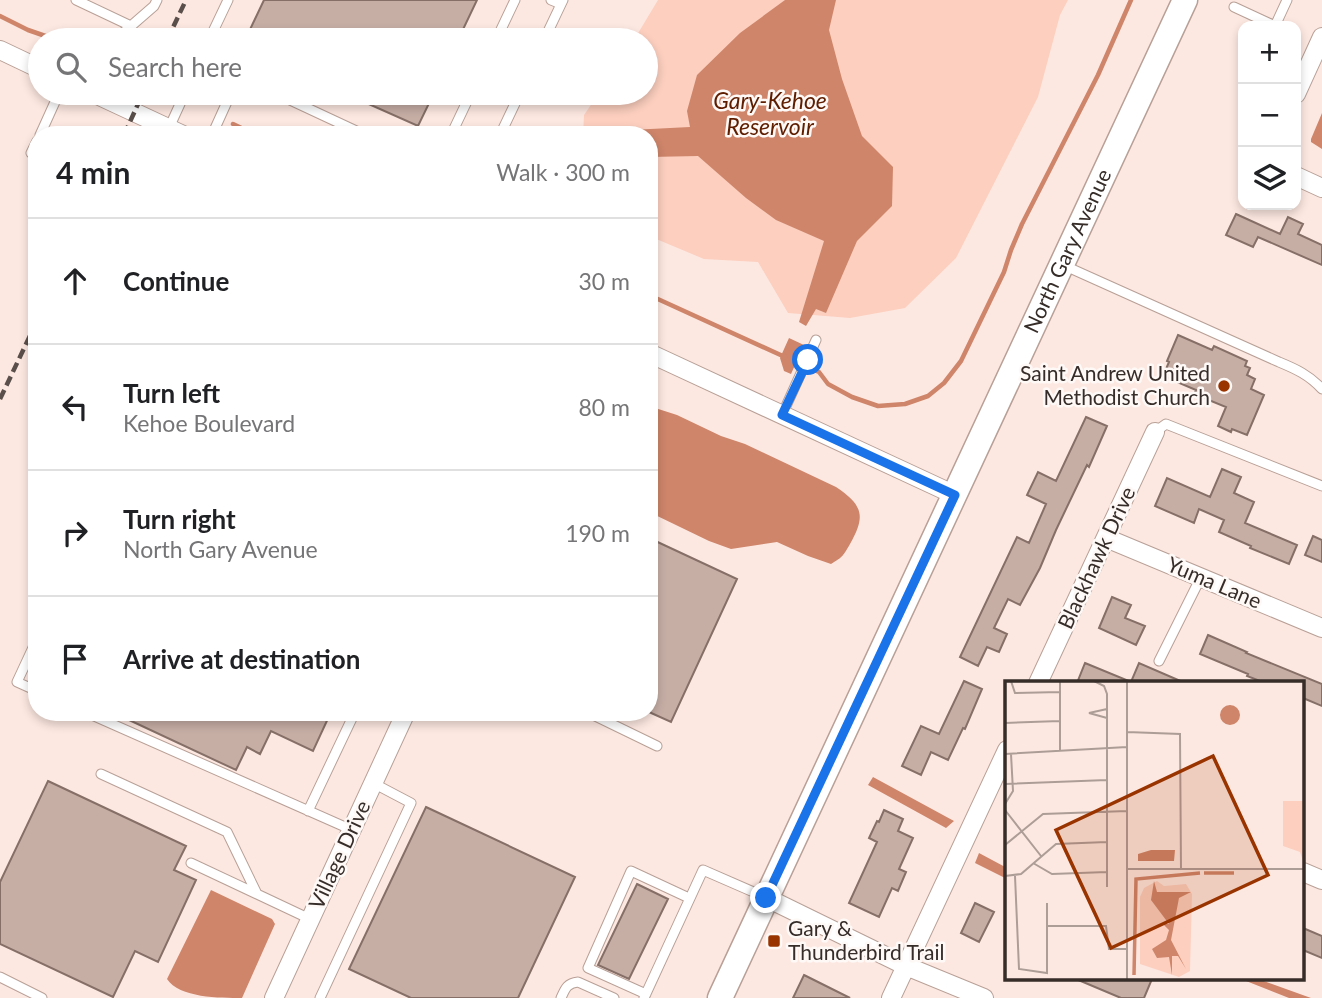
<!DOCTYPE html>
<html lang="en">
<head>
<meta charset="utf-8">
<style>
	:root { --surface:#fff; --page:#f2f2f2; --text:#202124; --muted:#757577; --line:#e0e0e0 }
	body { margin:0; font-family:Lato,sans-serif; background:var(--page); color:var(--text) }
	.controls { position:absolute; right:21px; top:21px; display:grid; overflow:hidden; border-radius:14px; box-shadow:0 4px 10px #0003 }
	.controls button { width:63px; height:63px; display:grid; place-items:center; padding:0; border:0; border-bottom:2px solid var(--line); background:var(--surface); color:var(--text); font:35px sans-serif }
	.stop { position:absolute; width:21px; height:21px; margin:-16px; border:5px solid #1a73e8; border-radius:50%; background:#fff }
	.stop.end { background:#1a73e8; border-color:#fff; box-shadow:0 2px 7px #0008 }
	.list { margin:0; padding:0; list-style:none }
	h2 { display:flex; justify-content:space-between; align-items:center; height:91px; margin:0; padding:0 28px; font-size:30px }
	h2 small { font-size:23px; font-weight:400; color:var(--muted) }
	.list li { display:grid; grid-template-columns:46px 1fr auto; gap:21px; align-items:center; box-sizing:border-box; height:126px; padding:0 28px; border-top:2px solid var(--line) }
	.list b { display:block; font-size:26px; white-space:nowrap }
	.list p { margin:0; font-size:23px; white-space:nowrap; color:var(--muted) }
	.list em { font-size:23px; font-style:normal; color:var(--muted) }
	.icon { flex:none; width:38px; height:38px; fill:none; stroke:currentColor; stroke-width:2; stroke-linecap:round; stroke-linejoin:round }
	.map { position:relative; flex:none; width:1322px; height:998px; overflow:hidden }
	.search { position:absolute; background:var(--surface); box-shadow:0 4px 10px #0003; left:28px; top:28px; width:630px; height:77px; display:flex; align-items:center; gap:18px; box-sizing:border-box; padding:0 24px; border-radius:38px; color:var(--muted); font-size:26px }
	.panel { position:absolute; background:var(--surface); box-shadow:0 4px 10px #0003; left:28px; top:126px; width:630px; height:595px; border-radius:28px }
	.map>svg:first-child { display:block }
	.green { fill:#fccfbf }
	.water { fill:#ce856a }
	.lines { fill:none; stroke-linecap:round; stroke-linejoin:round }
	.stream { stroke:#ce856a; stroke-width:4.5 }
	.building { fill:#c6aea5; stroke:#856f67; stroke-width:2 }
	.lane-casing { stroke:#b8a097; stroke-width:11 }
	.street-casing { stroke:#b8a097; stroke-width:20 }
	.secondary-casing { stroke:#b8a097; stroke-width:27 }
	.lane { stroke:#fff; stroke-width:9 }
	.street { stroke:#fff; stroke-width:18 }
	.secondary { stroke:#fff; stroke-width:24 }
	.rail { stroke:#5a4f4b; stroke-width:4.5; stroke-dasharray:10 5; stroke-linecap:butt }
	.route { stroke:#1a73e8; stroke-width:9 }
	.poi-dot { fill:#993401; stroke:#fef9f7; stroke-width:2.5 }
	.labels { text-anchor:middle; stroke-width:5; stroke-linejoin:round; paint-order:stroke }
	.street-label { font-size:21px; fill:#362d29; stroke:#fef9f7 }
	.poi-label { font-size:21px; fill:#362d29; stroke:#fef9f7; text-anchor:end }
	.water-label { font-size:23px; font-style:italic; fill:#5f1d00; stroke:#fef9f7 }
	.inset-river { fill:none; stroke:#ce856a; stroke-width:3.5 }
	.inset-road { fill:none; stroke:#ad9d97; stroke-width:2 }
	.view { fill:#993401; fill-opacity:0.15; stroke:#993401; stroke-width:3.5 }
	.inset-edge { fill:none; stroke:#362d29; stroke-width:3.5 }
</style>
</head>
<body>
<div class="map">
<svg width="1322" height="998" viewBox="0 0 1322 998">
	<rect width="100%" height="100%" fill="#fde8e1"/>
	<path class="green" d="M658 0H1068L1060 15 1038 97 956 258 905 308 850 318 788 313 758 262 704 259 649 236V135H583L584 115 599 93H646V40H634Z"/>
	<path class="water" d="M785 0H836L829 30 842 79 862 136 893 167 892 206 857 241 826 313 816 309 806 326 799 322 824 241 776 220 746 198 698 156 649 157V135H591V132L690 127 687 111 697 75 740 33Z
		M1322 113V149L1311 142V139Z
		M789 338 804 345 791 374 784 371 780 358Z
		M649 406 677 415 721 436 745 444 836 487C863 505 866 516 850 544 843 556 843 557 831 564L808 556 777 542 731 549 709 541 649 512Z
		M873 777 954 821 946 828 868 785Z
		M979 853 1007 868V879L975 863Z
		M211 890 272 919 275 924 242 998C220 998 179 998 167 979Z
		M1241 979H1258L1311 998H1289Z"/>
	<g class="lines">
		<path class="stream" d="M0 16 28 30 57 40
			M233 124 256 135
			M649 295 785 357
			M793 361 819 372 828 384 852 397 878 406 905 404 928 396 944 383 961 361 1004 272 1011 250 1022 224 1098 75 1131 0"/>
	</g>
	<path class="building" d="M264 0H477L458 40H245Z
		M344 93H434L418 126Z
		M1236 214 1280 234 1288 217 1303 224 1298 234 1322 245V265L1258 237 1253 247 1226 235Z
		M1178 335 1212 350 1214 346 1247 361 1245 366 1250 368 1247 375 1255 379 1251 389 1264 395 1247 435 1232 429 1231 432 1218 426 1226 407 1194 394 1196 390 1163 376 1169 362 1167 361Z
		M1086 417 1107 426 1089 467 1087 465 1056 530 1040 568 1020 605 1008 599 994 628 1007 634 999 652 987 647 978 666 960 657 1017 537 1029 543 1046 504 1027 495 1038 472 1056 481Z
		M1222 469 1241 477 1234 493 1254 502 1245 523 1297 545 1289 564 1250 548 1251 546 1219 532 1224 520 1199 509 1194 523 1155 506 1167 478 1210 497Z
		M1313 536 1322 540V562L1305 555Z
		M649 538 737 579 671 722 649 712Z
		M1112 597 1131 605 1125 618 1145 626 1136 645 1099 628Z
		M1208 635 1247 652 1246 653 1322 684V706L1303 698V683H1265L1247 676 1248 674 1200 654Z
		M1085 663 1131 682 1139 663 1185 683H1077Z
		M964 681 982 689 965 729 963 728 948 760 931 752 921 775 902 766 921 726 939 734Z
		M112 712H331L313 751 271 731 260 754 247 747 236 770Z
		M48 781 186 846 174 870 196 880 158 962 135 951 113 997 0 944V882Z
		M426 807 575 877 518 998H411L349 969Z
		M884 810 903 819 898 831 913 838 899 869 906 872 898 891 892 888 879 917 849 903 877 842 869 838 877 821 879 822Z
		M637 884 668 899 629 979 598 965Z
		M975 903 994 912 979 942 961 933Z
		M1303 928 1322 936V958L1303 950Z
		M804 975 850 998H793Z
		M1076 979H1152L1144 998H1121Z"/>
	<g class="lines">
		<g class="lane-casing">
			<path id="lane" d="M76 0 131 26 115 40
				M551 0 561 4
				M1234 7 1275 26
				M131 26 154 6 157 0
				M1275 26 1287 0
				M209 40 228 0
				M496 40 515 0
				M544 40 563 0
				M275 93 365 135
				M169 128 185 93
				M40 135 59 93
				M212 135 231 93
				M451 135 471 93
				M500 135 520 93
				M31 153 37 141
				M1063 265 1279 362C1296 369 1309 375 1322 389
				M782 415 816 340
				M1155 432 1166 424 1322 486
				M37 639 17 682 37 691
				M1159 661 1201 577
				M85 712 352 830
				M587 712 657 746
				M101 774 227 832 257 894
				M308 811 355 712
				M191 863 310 919
				M0 977 42 998
				M646 994 588 968 631 871 689 898
				M320 998 411 803 373 783
				M561 998C565 989 567 983 578 982L614 998
				M644 998 703 870 765 897"/>
		</g>
		<g class="street-casing">
			<path id="street" d="M0 50 40 69
				M93 93 183 135
				M1296 94 1322 37
				M1296 176 1322 188
				M649 353 955 495
				M1106 538 1322 628
				M1038 683 1155 432
				M1303 872 1322 880
				M767 898 906 966 984 998
				M274 998 406 712
				M891 998 1007 750"/>
		</g>
		<g class="secondary-casing">
			<g id="secondary">
				<path id="s1" d="M720 998 1185 0"/>
			</g>
		</g>
		<use href="#lane" class="lane"/>
		<use href="#street" class="street"/>
		<use href="#secondary" class="secondary"/>
		<path class="rail" d="M167 40 186 0
			M124 135 143 93
			M0 399 37 321"/>
	</g>
	<g class="lines">
		<path class="route" d="M766 898 955 495 782 415 808 360"/>
	</g>
	<g class="poi-dot">
		<circle cx="1224" cy="386" r="7"/>
		<rect x="767" y="934" width="14" height="14" rx="3.5"/>
	</g>
	<g class="labels">
		<g class="street-label">
			<text dy="7" stroke="none"><textPath href="#s1" startOffset="824">North Gary Avenue</textPath></text>
			<text transform="translate(1097 558) rotate(-65)" y="7">Blackhawk Drive</text>
			<text transform="translate(1214 583) rotate(23)" y="7">Yuma Lane</text>
			<text transform="translate(340 855) rotate(-65)" y="7">Village Drive</text>
		</g>
		<g class="poi-label">
			<text x="1210" y="381">Saint Andrew United<tspan x="1210" dy="24">Methodist Church</tspan></text>
			<text x="788" y="936" text-anchor="start">Gary &amp;<tspan x="788" dy="24">Thunderbird Trail</tspan></text>
		</g>
		<g class="water-label">
			<text x="770" y="109">Gary-Kehoe<tspan x="770" dy="26">Reservoir</tspan></text>
		</g>
	</g>
	<g transform="translate(1005 681)">
		<rect width="299" height="299" fill="#fde8e1"/>
		<path d="M278 120H299V183L295 171 278 165ZM152 200 159 205 181 203 187 213 185 290 174 296 135 283V216L139 207Z" fill="#fccfbf"/>
		<path d="M215 34a10 10 0 1 1 20 0a10 10 0 1 1-20 0ZM146 169H170L169 180H133V173ZM149 200 152 211H186L174 217 166 259 181 288 173 275H167V294L164 276 152 277 147 268 161 259 164 249 158 243H164L146 219Z" fill="#ce856a"/>
		<path class="inset-river" d="M199 192H229M129 294 131 198 195 192"/>
		<path class="inset-road" d="M6 0 10 12 55 11M55 0V70M89 0 99 5 102 13V206M122 0V299M102 28 84 32 102 37M0 42 55 40M122 51 175 53 176 188M0 73 122 66M0 103 102 99M0 123 8 110 6 73M0 129 36 175M0 164 38 133 122 130M28 182 47 193 102 191M122 188H300M0 195 16 193 51 163 102 161M10 195 14 288 42 292V222M42 245H101L104 268H122"/>
		<path class="view" d="M208 75 263 194 106 267 51 149Z"/>
		<rect width="299" height="299" class="inset-edge"/>
	</g>
</svg>
<div class="controls">
<button>+</button>
<button>−</button>
<button><svg class="icon" aria-label="layers" viewBox="0 0 24 24"><path d="M12 4l9 5-9 5-9-5zM3 14l9 5 9-5"/></svg></button>
</div>
<div class="stop" style="left:808px;top:360px"></div>
<div class="stop end" style="left:766px;top:898px"></div>
<div class="search"><svg class="icon" aria-label="search" viewBox="0 0 24 24"><circle cx="10" cy="10" r="6"/><path d="M15 15l6 6"/></svg>Search here</div>
<section class="panel">
<h2>4 min<small>Walk · 300 m</small></h2>
<ul class="list">
<li><svg class="icon" aria-label="ahead" viewBox="0 0 24 24"><path d="M12 20V5M6 11l6-6 6 6"/></svg><div><b>Continue</b></div><em>30 m</em></li>
<li><svg class="icon" aria-label="left" viewBox="0 0 24 24"><path d="M17 20v-9H6M10 6l-5 5 5 5"/></svg><div><b>Turn left</b><p>Kehoe Boulevard</p></div><em>80 m</em></li>
<li><svg class="icon" aria-label="right" viewBox="0 0 24 24"><path d="M7 20v-9h11M14 6l5 5-5 5"/></svg><div><b>Turn right</b><p>North Gary Avenue</p></div><em>190 m</em></li>
<li><svg class="icon" aria-label="arrive" viewBox="0 0 24 24"><path d="M6 21V4h12l-3 4 3 4H6"/></svg><div><b>Arrive at destination</b></div></li>
</ul>
</section>
</div>
</body>
</html>
